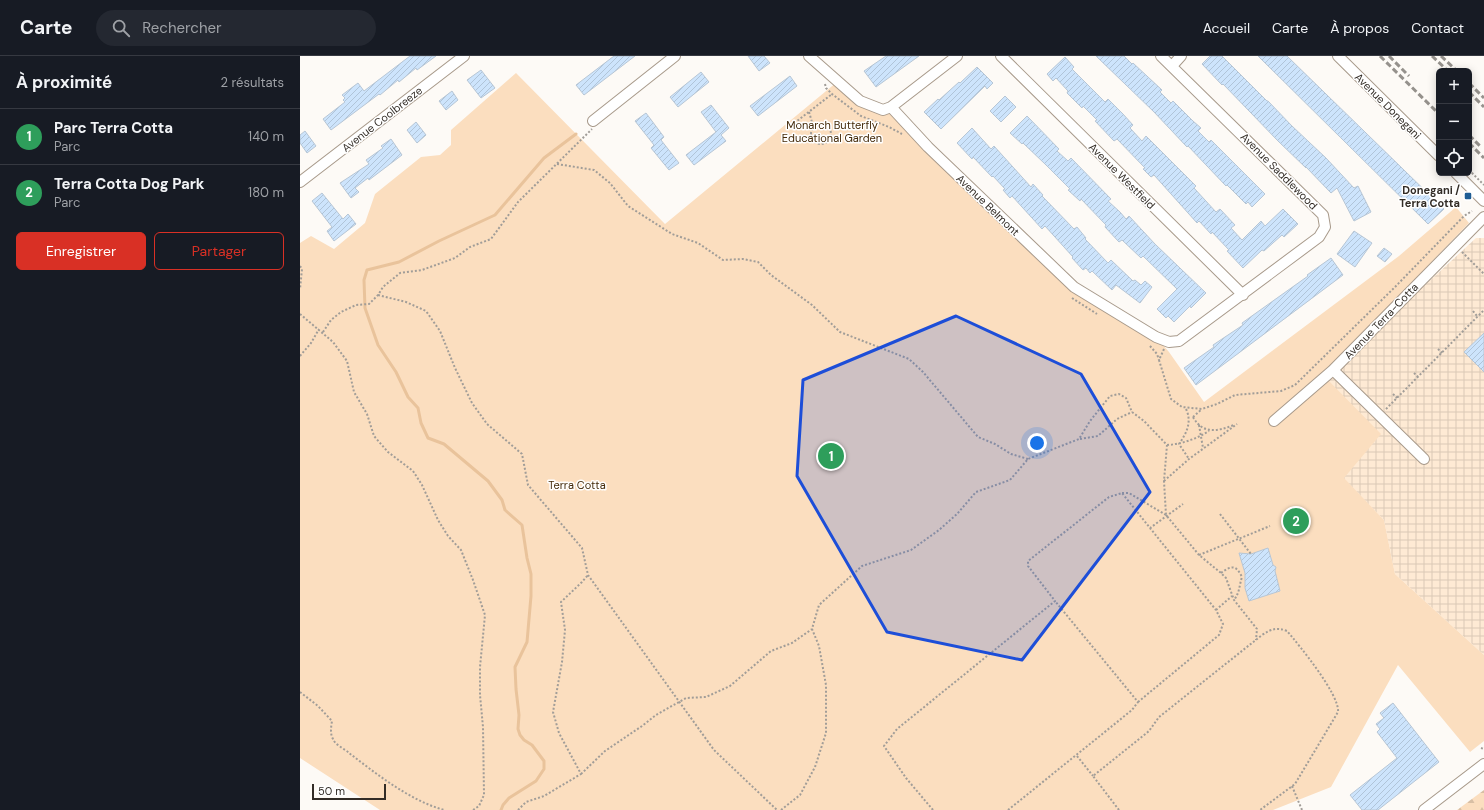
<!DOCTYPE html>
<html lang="fr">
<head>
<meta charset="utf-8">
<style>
	:root { --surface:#171b24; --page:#242831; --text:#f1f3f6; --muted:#9ea1a6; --line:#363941; --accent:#d93025 }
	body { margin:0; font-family:"DM Sans",sans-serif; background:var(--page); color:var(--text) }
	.controls { position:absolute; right:12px; top:12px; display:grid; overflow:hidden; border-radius:6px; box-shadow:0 2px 10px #0003 }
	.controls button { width:36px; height:36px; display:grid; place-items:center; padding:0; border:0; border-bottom:1px solid var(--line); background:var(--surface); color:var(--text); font:20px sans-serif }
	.scale { position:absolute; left:12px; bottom:10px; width:74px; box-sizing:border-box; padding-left:4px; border:2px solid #322c26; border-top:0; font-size:11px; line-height:14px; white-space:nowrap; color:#322c26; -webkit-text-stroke:3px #fff; paint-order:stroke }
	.you { position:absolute; left:737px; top:387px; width:14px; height:14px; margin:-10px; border:3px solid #fff; border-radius:50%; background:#1a73e8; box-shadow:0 0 0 6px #1a73e833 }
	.badge { display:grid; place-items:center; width:26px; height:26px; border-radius:50%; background:var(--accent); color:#fff; font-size:13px; font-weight:700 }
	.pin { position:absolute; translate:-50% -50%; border:2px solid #fff; box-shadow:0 1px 4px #0006 }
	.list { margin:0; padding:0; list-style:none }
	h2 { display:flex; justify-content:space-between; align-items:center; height:52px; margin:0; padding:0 16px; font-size:17px }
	h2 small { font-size:13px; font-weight:400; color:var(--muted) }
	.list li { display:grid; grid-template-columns:26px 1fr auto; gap:12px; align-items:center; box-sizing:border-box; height:56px; padding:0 16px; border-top:1px solid var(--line) }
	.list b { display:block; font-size:15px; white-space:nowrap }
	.list p { margin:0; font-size:13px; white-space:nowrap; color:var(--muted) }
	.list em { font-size:13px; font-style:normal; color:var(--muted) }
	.actions { display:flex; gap:8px; padding:12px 16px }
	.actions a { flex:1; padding:9px 0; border:1px solid var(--accent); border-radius:6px; text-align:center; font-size:14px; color:var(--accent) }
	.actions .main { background:var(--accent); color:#fff }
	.icon { flex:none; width:22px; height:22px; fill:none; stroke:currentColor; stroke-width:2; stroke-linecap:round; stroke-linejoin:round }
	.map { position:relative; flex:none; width:1184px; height:754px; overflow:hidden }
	header { display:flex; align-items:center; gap:24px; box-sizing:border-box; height:56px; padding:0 20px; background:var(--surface); border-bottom:1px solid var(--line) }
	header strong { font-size:19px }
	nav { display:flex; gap:22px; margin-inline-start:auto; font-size:14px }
	.search { width:280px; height:36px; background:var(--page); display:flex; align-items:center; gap:10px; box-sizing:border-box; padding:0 14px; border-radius:22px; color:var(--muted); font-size:15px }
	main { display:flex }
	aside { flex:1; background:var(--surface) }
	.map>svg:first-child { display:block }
	.industrial { fill:url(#industrial-grid) }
	.forest { fill:url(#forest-firs) }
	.green { fill:#fbdebf }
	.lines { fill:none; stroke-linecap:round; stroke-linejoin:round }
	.stream { stroke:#e9c39b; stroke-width:3 }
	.building { fill:url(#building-hatch); stroke:#b7c6d5 }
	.minor-casing { stroke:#a89a8b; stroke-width:12 }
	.path { stroke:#a19d98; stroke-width:2; stroke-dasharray:2 2; stroke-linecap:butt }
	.minor { stroke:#fff; stroke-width:10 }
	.rail { stroke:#95918c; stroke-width:3; stroke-dasharray:6 3; stroke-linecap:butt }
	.marked { fill:#1d4ed8; fill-opacity:0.2; stroke:#1d4ed8; stroke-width:3; stroke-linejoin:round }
	.poi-dot { fill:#1f5d94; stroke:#fff; stroke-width:1.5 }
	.labels { text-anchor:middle; stroke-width:3; stroke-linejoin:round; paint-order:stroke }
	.street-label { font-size:11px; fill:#322c26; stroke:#fff }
	.park-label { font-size:11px; fill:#442a09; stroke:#fff }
	.poi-label { font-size:11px; font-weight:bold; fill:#322c26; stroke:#fff; text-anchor:end }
</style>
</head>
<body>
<header>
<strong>Carte</strong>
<div class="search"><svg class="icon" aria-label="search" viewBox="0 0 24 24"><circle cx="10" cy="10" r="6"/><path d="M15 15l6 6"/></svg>Rechercher</div>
<nav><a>Accueil</a><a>Carte</a><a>À propos</a><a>Contact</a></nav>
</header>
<main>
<aside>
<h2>À proximité<small>2 résultats</small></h2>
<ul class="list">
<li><span class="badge" style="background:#2e9e5b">1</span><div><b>Parc Terra Cotta</b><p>Parc</p></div><em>140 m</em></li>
<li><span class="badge" style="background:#2e9e5b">2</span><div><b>Terra Cotta Dog Park</b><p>Parc</p></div><em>180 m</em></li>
</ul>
<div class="actions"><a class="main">Enregistrer</a><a>Partager</a></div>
</aside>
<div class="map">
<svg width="1184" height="754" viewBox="0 0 1184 754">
	<defs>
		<pattern id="industrial-grid" width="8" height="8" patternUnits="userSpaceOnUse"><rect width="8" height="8" fill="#feead4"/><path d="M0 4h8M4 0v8" fill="none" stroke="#dac9b6"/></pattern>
		<pattern id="forest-firs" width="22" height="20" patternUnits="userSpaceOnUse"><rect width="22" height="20" fill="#fbdebf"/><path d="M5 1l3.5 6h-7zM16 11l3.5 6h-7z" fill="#d8bfa4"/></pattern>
		<pattern id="building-hatch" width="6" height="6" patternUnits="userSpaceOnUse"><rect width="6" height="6" fill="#cde4fc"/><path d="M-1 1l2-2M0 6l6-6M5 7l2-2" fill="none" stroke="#b0c4d8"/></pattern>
	</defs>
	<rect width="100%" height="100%" fill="#fdfaf6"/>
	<path class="industrial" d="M1176 182H1184V599L1095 518 1084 464 1043 422 1023 319 1033 314Z"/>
	<path class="forest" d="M1184 734V754H1157Z"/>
	<path class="green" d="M216 17 365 168 537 26 560 45 591 51 774 231 856 281 869 296 904 346 1099 200 1156 151 1169 167 1023 319 1081 378 1044 422 1084 464 1095 518 1184 599V685L1170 696 1098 609 1031 731 973 754H80L0 702V187L11 180 34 193 65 167 75 138 121 101 140 99 151 89V74Z"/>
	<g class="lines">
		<path class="stream" d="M201 754 203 749 209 742 236 725 244 713V705L232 689 224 684 220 679 218 673 219 659 216 633 215 611 227 586 231 540V518L227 502 222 469 205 454 202 444 188 425 144 388 128 382 121 367 118 352 108 341 96 316 78 289 65 252 64 224 67 214 99 206 139 185 195 159 244 102 276 78"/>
	</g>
	<path class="building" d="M110 0H136L117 14 116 12 99 26 98 24 80 39 79 38 31 74 23 63 45 46 43 44 45 42 42 39 58 27 64 35Z
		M314 0H335L284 39 276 29Z
		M448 0H464L470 7 459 15Z
		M586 0H619L576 31 564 15Z
		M796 0H824L832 8 833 7 862 34 860 36 871 47 873 45 893 65 901 72 898 75 909 86 911 84 965 138 952 151 948 146 946 148 927 129 926 130 888 90 887 91 854 56Z
		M910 0H922L967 45H968L992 70 1026 102 1054 132 1058 130 1071 156 1054 165 1037 132 1031 137 1006 111V112L978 85 923 28 922 29 902 8Z
		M958 0H987L1144 153 1128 168Z
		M765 1 774 11 772 13 805 46 808 43 823 58 833 69 830 72 842 85 846 80 896 130 894 132 916 156 920 153 935 169 931 172 942 184 961 165 965 170 983 153 998 168 984 181 982 179 964 195 962 194 943 212 927 195 929 194 912 176 911 178 899 165 897 167 854 119 851 121 843 113 845 112 817 83 814 85 795 65 797 64 783 50 782 52 767 37 768 35 756 22 753 25 747 18Z
		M677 11 693 27 687 33 685 30 641 73 624 56 638 43 639 44 659 26 660 27Z
		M181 14 195 32 181 42 167 24Z
		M401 16 409 26 378 51 370 41Z
		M490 20 497 30 458 60 450 50Z
		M152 35 158 44 146 54 139 45Z
		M705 40 716 51 701 66 690 55Z
		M411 49 429 72 421 79 426 85 394 109 386 99 416 76 401 56Z
		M346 57 364 81 361 84 379 107 369 114 351 92 354 89 335 65Z
		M727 60 759 93 757 95 768 105 771 102 811 143 808 145 820 156 826 163 829 160 855 188 906 237 891 252 890 250 874 266 868 260 866 262 857 253 877 233 843 200 841 202 822 184 819 186 805 171 806 169 781 143 780 145 768 134 770 133 745 108 723 87 722 88 710 77Z
		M116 66 126 79 117 87 107 74Z
		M672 72 691 93 694 90 731 131 733 128 743 139 742 140 774 173 777 171 786 182 785 183 808 207 811 204 833 225 835 224 841 229 845 225 852 231 840 247 816 229 812 234 792 215 790 217 786 212 783 214 772 202 773 201 745 170 742 173 712 140 710 142 703 134 705 133 693 120 692 121 673 101 672 103 657 87Z
		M5 75 16 90 7 97 0 87V79Z
		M91 83 102 99 69 124 68 122 55 132 59 136 51 142 40 127 69 108 66 104 83 92 81 90Z
		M22 137 43 163 48 158 56 168 34 185 27 175 32 171 12 145Z
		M1054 175 1072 187 1055 211 1037 198Z
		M1084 192 1092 198 1085 206 1077 200Z
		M1031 202 1043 219 896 329 884 312 914 291 913 289 943 269 942 267 1008 220 1007 219Z
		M1184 277V316L1164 296Z
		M968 492 973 509 976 511 975 515 980 535 949 545 945 532V517L939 497 951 498Z
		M1093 647 1139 706 1078 754H1062L1050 739 1097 702 1077 676 1080 673 1076 668 1084 662 1080 657Z"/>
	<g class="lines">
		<g class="minor-casing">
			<path id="minor" d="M509 0 560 45 583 54 591 51 628 91 774 231 856 281 869 286 879 285 1019 181 1025 171 1023 159 861 0
				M701 0 943 239
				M1038 0 1139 100
				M872 10 881 0
				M591 51 657 0
				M293 65 375 0
				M1156 117 1184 145
				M0 126 164 0
				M1033 314 1124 403
				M974 365 1033 314 1184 161
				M1124 754 1184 708"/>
		</g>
		<path class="path" d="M525 28 526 32 532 38 561 60 589 71 602 78
			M509 56 512 66 515 70
			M511 78a10 10 0 1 1 20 0a10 10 0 1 1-20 0Z
			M488 72 532 38
			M257 108 294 114 310 127 328 150 372 178 398 187 423 204 443 203 458 206 471 219 512 249 540 276 609 303 623 316 678 381 695 388 711 398 728 403
			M1169 114 1184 129
			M1162 196 1184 218
			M0 210 2 213 0 233
			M78 239 106 246 126 255 140 275 155 312 172 347 187 368 222 398 228 429 282 492 288 519 414 694 477 754
			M772 242 797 258
			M1173 255 1177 260
			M0 258 33 286 47 305 54 336 67 358 74 380 88 396 113 415 122 429 138 464 148 480 161 494 173 524 185 559 180 611V639L183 671 184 739 179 750 173 754
			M23 276 31 264 41 256 56 249 69 248 78 239 83 231 100 217 122 214 155 202 170 191 191 183 218 146 292 73
			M850 290 857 298 859 304
			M864 293 859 304 871 343 882 351 902 353 917 348 935 339 981 335 995 329 1095 231 1164 160 1172 155
			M1138 293 1142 297
			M0 300 11 287 19 273
			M1114 317 1118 321
			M1093 338 1097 342
			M886 353C892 365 887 377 879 388L889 403
			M1086 353 1184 254
			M893 361C903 379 918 375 934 369
			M893 361 902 353
			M899 369 903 392
			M780 383 798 380 817 363 832 356
			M867 389C882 388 896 383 909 375
			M864 425 889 403 937 368
			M822 437H829L866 459 899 499 921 517 926 522 934 544 957 573 956 584
			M920 458 951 498
			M899 499 970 470
			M921 517C932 509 936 509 942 521 939 530 940 536 934 544
			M916 554 932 540
			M0 636 18 650 32 665C31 671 30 678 33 683 35 689 45 693 49 697 78 719 109 744 144 754
			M838 646 919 579 923 568 916 554 850 472
			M1181 692 1184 693
			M777 700 793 720
			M281 718 305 695 342 670 356 659 386 642 406 641 430 630 471 595 492 587 512 573
			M992 730 1002 754
			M218 754 226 746 244 740 281 718 259 677 253 656 262 606 265 574 261 546 282 526 288 519
			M481 754 500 739 515 711 526 677V629L519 590 512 573 519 549 562 510 611 494 639 474 657 458 676 436 710 424 728 403 779 383 790 365 810 340 819 338 826 342 832 356 844 365 867 389 864 425 866 459
			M633 754 606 722 584 690 597 673 755 545 728 510V505L809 441 822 437 850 472 883 448
			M708 754 832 654 838 646 755 545
			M819 754 793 720 849 675 859 661 962 579C971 573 977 571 987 575 999 589 1040 639 1038 656L995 728 960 754"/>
		<use href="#minor" class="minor"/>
		<path class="rail" d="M1080 0 1139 58
			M1089 0 1109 20
			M1132 0 1148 15
			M1141 0 1157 15
			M1169 27 1184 42
			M1169 36 1184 51
			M1169 79 1180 90
			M1169 87 1184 102"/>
	</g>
	<path class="marked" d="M656 260 781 318 850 436 722 604 587 576 497 420 503 324Z"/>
	<rect class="poi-dot" x="1164" y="136" width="8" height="8" rx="2"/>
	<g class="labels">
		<g class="street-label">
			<text transform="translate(1088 50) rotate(45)" y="4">Avenue Donegani</text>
			<text transform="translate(82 63) rotate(-38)" y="4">Avenue Coolbreeze</text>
			<text transform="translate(979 115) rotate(45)" y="4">Avenue Saddlewood</text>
			<text transform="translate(822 120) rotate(45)" y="4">Avenue Westfield</text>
			<text transform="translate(688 149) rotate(44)" y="4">Avenue Belmont</text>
			<text transform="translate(1081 265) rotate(-46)" y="4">Avenue Terra-Cotta</text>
		</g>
		<g class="park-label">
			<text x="532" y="73">Monarch Butterfly<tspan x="532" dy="13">Educational Garden</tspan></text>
			<text x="277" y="433">Terra Cotta</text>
		</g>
		<g class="poi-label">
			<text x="1160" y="138">Donegani /<tspan x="1160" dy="13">Terra Cotta</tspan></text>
		</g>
	</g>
</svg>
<div class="controls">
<button>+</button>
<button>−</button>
<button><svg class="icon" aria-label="locate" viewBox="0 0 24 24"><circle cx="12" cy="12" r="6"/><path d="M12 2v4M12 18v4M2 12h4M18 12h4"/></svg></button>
</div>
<div class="scale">50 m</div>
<div class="you"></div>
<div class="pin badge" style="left:531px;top:400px;background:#2e9e5b">1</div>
<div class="pin badge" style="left:996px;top:465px;background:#2e9e5b">2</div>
</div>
</main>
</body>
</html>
